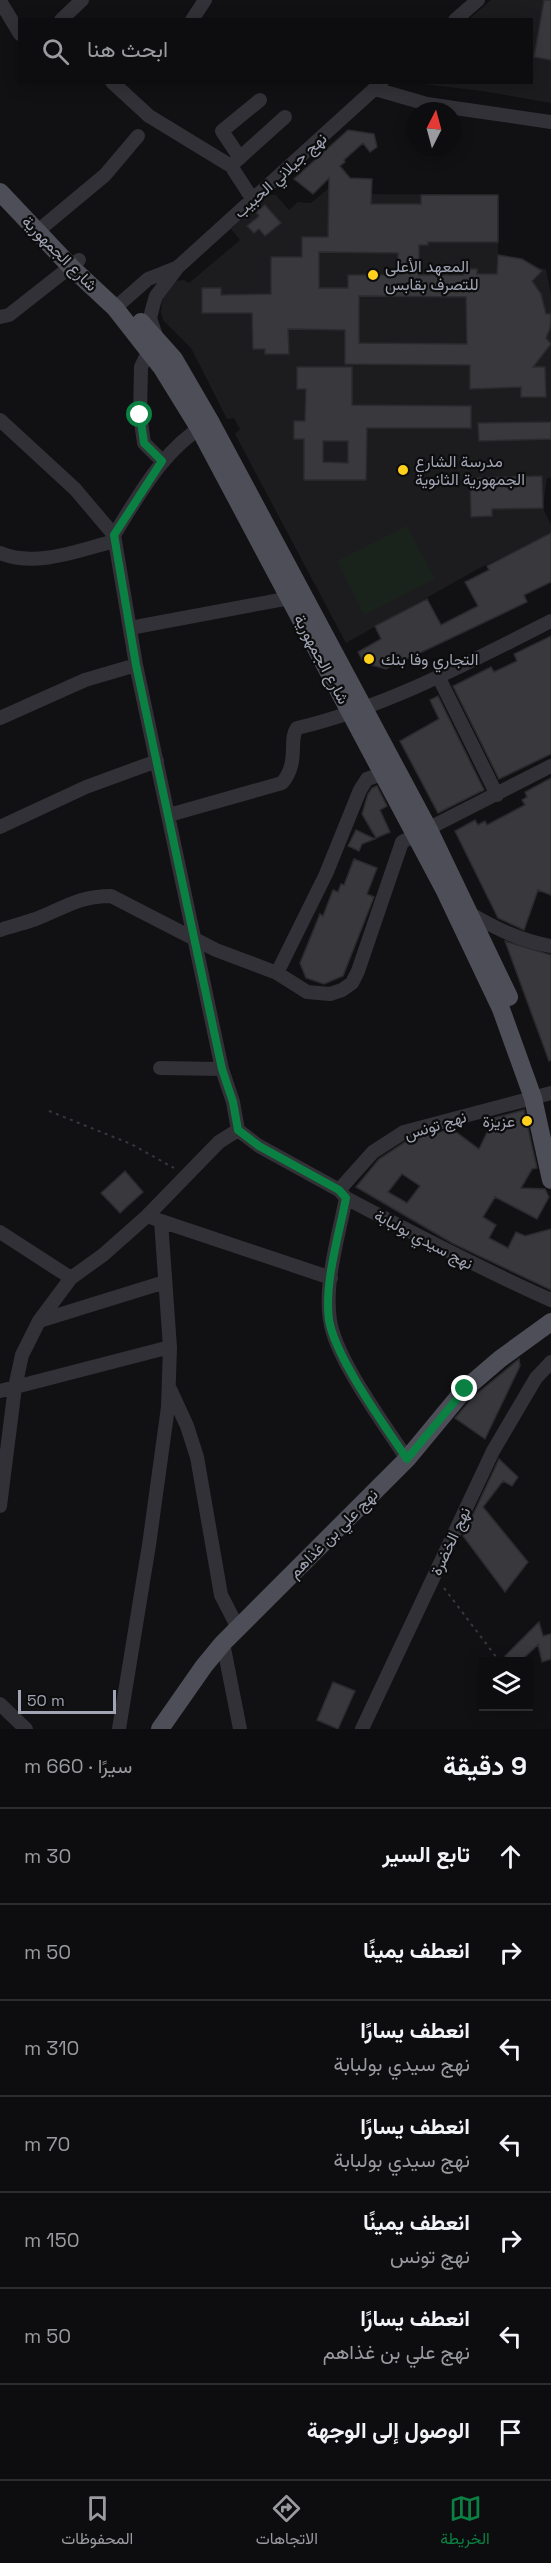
<!DOCTYPE html>
<html lang="ar">
<head>
<meta charset="utf-8">
<style>
	:root { --surface:#0d0c0e; --page:#1b1a1c; --text:#f1f3f6; --muted:#9a9b9e; --line:#2d2c2e; --accent:#0b8043 }
	body { margin:0; font-family:"Space Grotesk",Vazirmatn,sans-serif; background:var(--page); color:var(--text); direction:rtl }
	.controls { position:absolute; right:18px; bottom:18px; display:grid; overflow:hidden; border-radius:0px; box-shadow:0 3px 15px #0003 }
	.controls button { width:54px; height:54px; display:grid; place-items:center; padding:0; border:0; border-bottom:2px solid var(--line); background:var(--surface); color:var(--text); font:30px sans-serif }
	.compass { position:absolute; left:407px; top:102px; width:54px; height:54px; border-radius:50%; background:var(--surface); box-shadow:0 3px 15px #0003; rotate:6deg }
	.scale { position:absolute; left:18px; bottom:15px; width:98px; box-sizing:border-box; padding-left:6px; border:3px solid #a0a4b4; border-top:0; font-size:16px; line-height:21px; white-space:nowrap; color:#a0a4b4; -webkit-text-stroke:4px #0c0c0d; paint-order:stroke }
	.stop { position:absolute; width:18px; height:18px; margin:-14px; border:4px solid #0b8043; border-radius:50%; background:#fff }
	.stop.end { background:#0b8043; border-color:#fff; box-shadow:0 2px 6px #0008 }
	.list { margin:0; padding:0; list-style:none }
	h2 { display:flex; justify-content:space-between; align-items:center; height:78px; margin:0; padding:0 24px; font-size:26px }
	h2 small { font-size:20px; font-weight:400; color:var(--muted) }
	.list li { display:grid; grid-template-columns:39px 1fr auto; gap:18px; align-items:center; box-sizing:border-box; height:96px; padding:0 24px; border-top:2px solid var(--line) }
	.list b { display:block; font-size:22px; white-space:nowrap }
	.list p { margin:0; font-size:20px; white-space:nowrap; color:var(--muted) }
	.list em { font-size:20px; font-style:normal; color:var(--muted) }
	.icon { flex:none; width:33px; height:33px; fill:none; stroke:currentColor; stroke-width:2; stroke-linecap:round; stroke-linejoin:round }
	.map { position:relative; flex:none; width:551px; height:1729px; overflow:hidden; direction:ltr }
	.search { position:absolute; background:var(--surface); box-shadow:0 3px 15px #0003; left:18px; right:18px; top:18px; height:66px; display:flex; align-items:center; gap:15px; box-sizing:border-box; padding:0 21px; border-radius:0px; color:var(--muted); font-size:22px }
	.sheet { height:750px; background:var(--surface) }
	nav { display:flex; justify-content:space-around; align-items:center; box-sizing:border-box; height:84px; border-top:2px solid var(--line); background:var(--surface); font-size:16px; color:var(--muted) }
	nav a { display:grid; justify-items:center; gap:3px }
	nav .on { color:var(--accent) }
	.map>svg:first-child { display:block }
	.built { fill:#1c1c1f }
	.green { fill:#1a221c }
	.building { fill:#38383d; stroke:#2b2a2e; stroke-width:1.5; fill-rule:evenodd }
	.lines { fill:none; stroke-linecap:round; stroke-linejoin:round }
	.path { stroke:#37383f; stroke-width:2; stroke-dasharray:3 4.5; stroke-linecap:butt }
	.minor { stroke:#313137; stroke-width:14 }
	.major { stroke:#4d4e57; stroke-width:18 }
	.route { stroke:#0b8043; stroke-width:8 }
	.poi-dot { fill:#ffd11c; stroke:#0c0c0d; stroke-width:2 }
	.labels { text-anchor:middle; stroke-width:4.5; stroke-linejoin:round; paint-order:stroke }
	.street-label { font-size:16px; fill:#a0a4b4; stroke:#0c0c0d }
	.poi-label { font-size:16px; fill:#a0a4b4; stroke:#0c0c0d; text-anchor:start }
</style>
</head>
<body>
<div class="map">
<svg width="551" height="1729" viewBox="0 0 551 1729">
	<rect width="100%" height="100%" fill="#111012"/>
	<path class="built" d="M491 0H551V103L482 91 423 84 532 82V20L469 19Z
		M346 174 354 194 498 195V255L522 259 539 268 546 269 551 295V478H547L543 508 551 525V533L476 570 346 643 235 434 240 429 237 424 234 418 227 419 191 348 163 320 161 312 163 295 174 281 184 280 189 283 240 240 231 229 268 195H276L289 210 298 202 311 203Z"/>
	<path class="green" d="M407 526 435 579 364 615 337 561Z"/>
	<path class="building" d="M544 0H551V60L534 57Z
		M348 130 374 134 377 147 370 152 363 143 344 160 345 162 340 166 350 178 372 179 371 204H421V195H498V242H428V245H419V275H464V269H477V274H497L498 255 522 259 542 271 532 281 541 294 546 314H551L550 328 546 338 551 344 533 367H545L546 397H521V387L470 389V365L345 364V330L288 329 289 354H265V349H253L252 313H202V288H221V295L271 294V257H302V237H328L329 178 313 194 294 179ZM319 252 398 253V275H348V288H319ZM359 296 466 297 467 344 359 343Z
		M265 205 281 223 265 236 259 229 254 233 247 226 259 216 256 212Z
		M297 367H352V405L471 406V428H367L366 480H304V439H294V421H305L306 389H297ZM323 441H348V463L323 462Z
		M551 422V439L479 441 478 423Z
		M542 476 543 508 492 509V516L471 517 470 478Z
		M551 533V582L524 595 527 602 386 669 364 663 358 652 381 639 375 626 427 599 441 625 478 606 465 582 489 570 487 566Z
		M551 636V754L499 779 453 686 491 667 494 672 517 661 514 654Z
		M438 696 484 790 438 813 400 741 439 719 430 700Z
		M551 778V895L538 890 524 930 498 918 455 831 475 820 478 825 485 821 487 825 525 805 522 800 527 797 525 792Z
		M377 786 387 806 380 810 390 832 376 838 362 814 368 794 372 788Z
		M356 830 375 839 362 844 359 851 348 846Z
		M354 859 377 868 367 894 374 897 343 976 324 984 306 978 300 963 320 914 323 916 333 890 338 892 341 884 344 885Z
		M505 941 551 955V1060L549 1061Z
		M524 1110 537 1168 532 1169 521 1188 545 1189 549 1197 537 1219 495 1197 483 1217 496 1225 489 1238 508 1248 516 1232 525 1236 551 1229V1290L452 1243 356 1187 379 1159 408 1140 452 1129 479 1149 494 1118ZM402 1174 420 1186 407 1203 388 1192Z
		M125 1171 143 1192 120 1213 101 1193Z
		M519 1359 520 1366 485 1439 455 1418 473 1397Z
		M499 1459 518 1477 512 1486 503 1481 483 1507 528 1562 505 1592 463 1536Z
		M539 1622 543 1636 551 1634V1659L542 1662 538 1645 519 1662H509L505 1656Z
		M333 1682 355 1691 338 1729 317 1720Z"/>
	<g class="lines">
		<path class="path" d="M49 1111 131 1144 174 1168
			M444 1588 500 1662"/>
		<path class="minor" d="M0 1 20 34
			M61 20 82 0
			M192 20 205 0
			M455 20 478 0
			M112 82 149 116 231 166 253 200
			M375 89 427 104 551 122
			M240 158 222 131 260 100
			M235 162 285 117
			M45 225 105 175 138 136
			M115 308 148 279 176 268
			M0 317 9 315 79 260
			M0 420 75 489 114 535 136 665 222 1069 233 1102 238 1130 259 1146 339 1190 346 1198C414 1234 481 1269 551 1300
			M162 461 144 443 140 415 141 367 149 351 158 342 150 318 153 306 156 296 178 267 382 82
			M114 535C141 492 162 451 207 423
			M0 553C36 568 79 550 115 541
			M130 628 290 598
			M438 676 497 795
			M0 718 85 680 136 665
			M169 815 282 783C300 762 288 740 297 728 386 707 470 662 551 621
			M0 827 86 787 157 761
			M469 913C495 928 521 941 551 946
			M0 930C12 926 24 923 36 919 64 908 79 896 111 896L216 950 277 973 307 992 330 994 342 990 352 983 358 971 402 842 551 766
			M277 973 326 874 360 790 367 779 382 774
			M160 1068 222 1069
			M339 1190 373 1152 404 1132 551 1093
			M346 1198C339 1234 324 1283 330 1320 335 1358 385 1425 407 1459
			M161 1221 331 1278
			M0 1232 71 1278
			M39 1321 165 1282
			M170 1389 187 1426 197 1457 221 1595 238 1628
			M0 1391 170 1347
			M0 1506 15 1387 22 1355 39 1321 71 1278 103 1255 147 1216 219 1142 238 1130
			M223 1643 240 1729
			M0 1704 26 1729
			M119 1729 149 1545 168 1407 170 1347 161 1221 147 1216
			M362 1729 493 1451 536 1378 551 1362"/>
		<path class="major" d="M0 192 71 267 115 308 162 368 199 428 444 889 501 1009 533 1098 551 1180
			M141 322 174 359 210 421 429 830 509 997
			M160 1729 204 1666 223 1643 407 1459 465 1389 500 1359 551 1322"/>
	</g>
	<g class="lines">
		<path class="route" d="M140 415 144 443 162 461 114 535 136 665 222 1069 233 1102 238 1130 259 1146 339 1190 346 1198C339 1235 324 1283 329 1320 335 1357 385 1426 407 1459L465 1389"/>
	</g>
	<g class="poi-dot">
		<circle cx="373" cy="275" r="6"/>
		<circle cx="403" cy="470" r="6"/>
		<circle cx="369" cy="659" r="6"/>
		<circle cx="527" cy="1121" r="6"/>
	</g>
	<g class="labels">
		<g class="street-label">
			<text transform="translate(280 175) rotate(-42)" y="6">نهج جيلاني الحبيب</text>
			<text transform="translate(60 253) rotate(45)" y="6">شارع الجمهورية</text>
			<text transform="translate(322 659) rotate(62)" y="6">شارع الجمهورية</text>
			<text transform="translate(435 1125) rotate(-17)" y="6">نهج تونس</text>
			<text transform="translate(424 1239) rotate(28)" y="6">نهج سيدي بولبابة</text>
			<text transform="translate(333 1533) rotate(-45)" y="6">نهج علي بن غذاهم</text>
			<text transform="translate(450 1541) rotate(-65)" y="6">نهج الخضرة</text>
		</g>
		<g class="poi-label">
			<text x="385" y="272">المعهد الأعلى<tspan x="385" dy="18">للتصرف بقابس</tspan></text>
			<text x="415" y="467">مدرسة الشارع<tspan x="415" dy="18">الجمهورية الثانوية</tspan></text>
			<text x="381" y="665">التجاري وفا بنك</text>
			<text x="515" y="1127" text-anchor="end">عزيزة</text>
		</g>
	</g>
</svg>
<div class="controls">
<button><svg class="icon" aria-label="layers" viewBox="0 0 24 24"><path d="M12 4l9 5-9 5-9-5zM3 14l9 5 9-5"/></svg></button>
</div>
<svg class="compass" viewBox="-18 -18 36 36"><path d="M0-13l5 13h-10z" fill="#e53935"/><path d="M0 13l5-13h-10z" fill="#9a9b9e"/></svg>
<div class="scale">50 m</div>
<div class="stop" style="left:140px;top:415px"></div>
<div class="stop end" style="left:465px;top:1389px"></div>
<div class="search"><svg class="icon" aria-label="search" viewBox="0 0 24 24"><circle cx="10" cy="10" r="6"/><path d="M15 15l6 6"/></svg>ابحث هنا</div>
</div>
<section class="sheet">
<h2>9 دقيقة<small>سيرًا · 660 m</small></h2>
<ul class="list">
<li><svg class="icon" aria-label="ahead" viewBox="0 0 24 24"><path d="M12 20V5M6 11l6-6 6 6"/></svg><div><b>تابع السير</b></div><em>30 m</em></li>
<li><svg class="icon" aria-label="right" viewBox="0 0 24 24"><path d="M7 20v-9h11M14 6l5 5-5 5"/></svg><div><b>انعطف يمينًا</b></div><em>50 m</em></li>
<li><svg class="icon" aria-label="left" viewBox="0 0 24 24"><path d="M17 20v-9H6M10 6l-5 5 5 5"/></svg><div><b>انعطف يسارًا</b><p>نهج سيدي بولبابة</p></div><em>310 m</em></li>
<li><svg class="icon" aria-label="left" viewBox="0 0 24 24"><path d="M17 20v-9H6M10 6l-5 5 5 5"/></svg><div><b>انعطف يسارًا</b><p>نهج سيدي بولبابة</p></div><em>70 m</em></li>
<li><svg class="icon" aria-label="right" viewBox="0 0 24 24"><path d="M7 20v-9h11M14 6l5 5-5 5"/></svg><div><b>انعطف يمينًا</b><p>نهج تونس</p></div><em>150 m</em></li>
<li><svg class="icon" aria-label="left" viewBox="0 0 24 24"><path d="M17 20v-9H6M10 6l-5 5 5 5"/></svg><div><b>انعطف يسارًا</b><p>نهج علي بن غذاهم</p></div><em>50 m</em></li>
<li><svg class="icon" aria-label="arrive" viewBox="0 0 24 24"><path d="M6 21V4h12l-3 4 3 4H6"/></svg><div><b>الوصول إلى الوجهة</b></div></li>
</ul>
</section>
<nav>
<a class="on"><svg class="icon" aria-label="map" viewBox="0 0 24 24"><path d="M3 6l6-2 6 2 6-2v14l-6 2-6-2-6 2zM9 4v14M15 6v14"/></svg>الخريطة</a>
<a><svg class="icon" aria-label="directions" viewBox="0 0 24 24"><path d="M12 3l9 9-9 9-9-9zM9 14v-3h6M13 9l2 2-2 2"/></svg>الاتجاهات</a>
<a><svg class="icon" aria-label="saved" viewBox="0 0 24 24"><path d="M7 4h10v16l-5-4-5 4z"/></svg>المحفوظات</a>
</nav>
</body>
</html>
